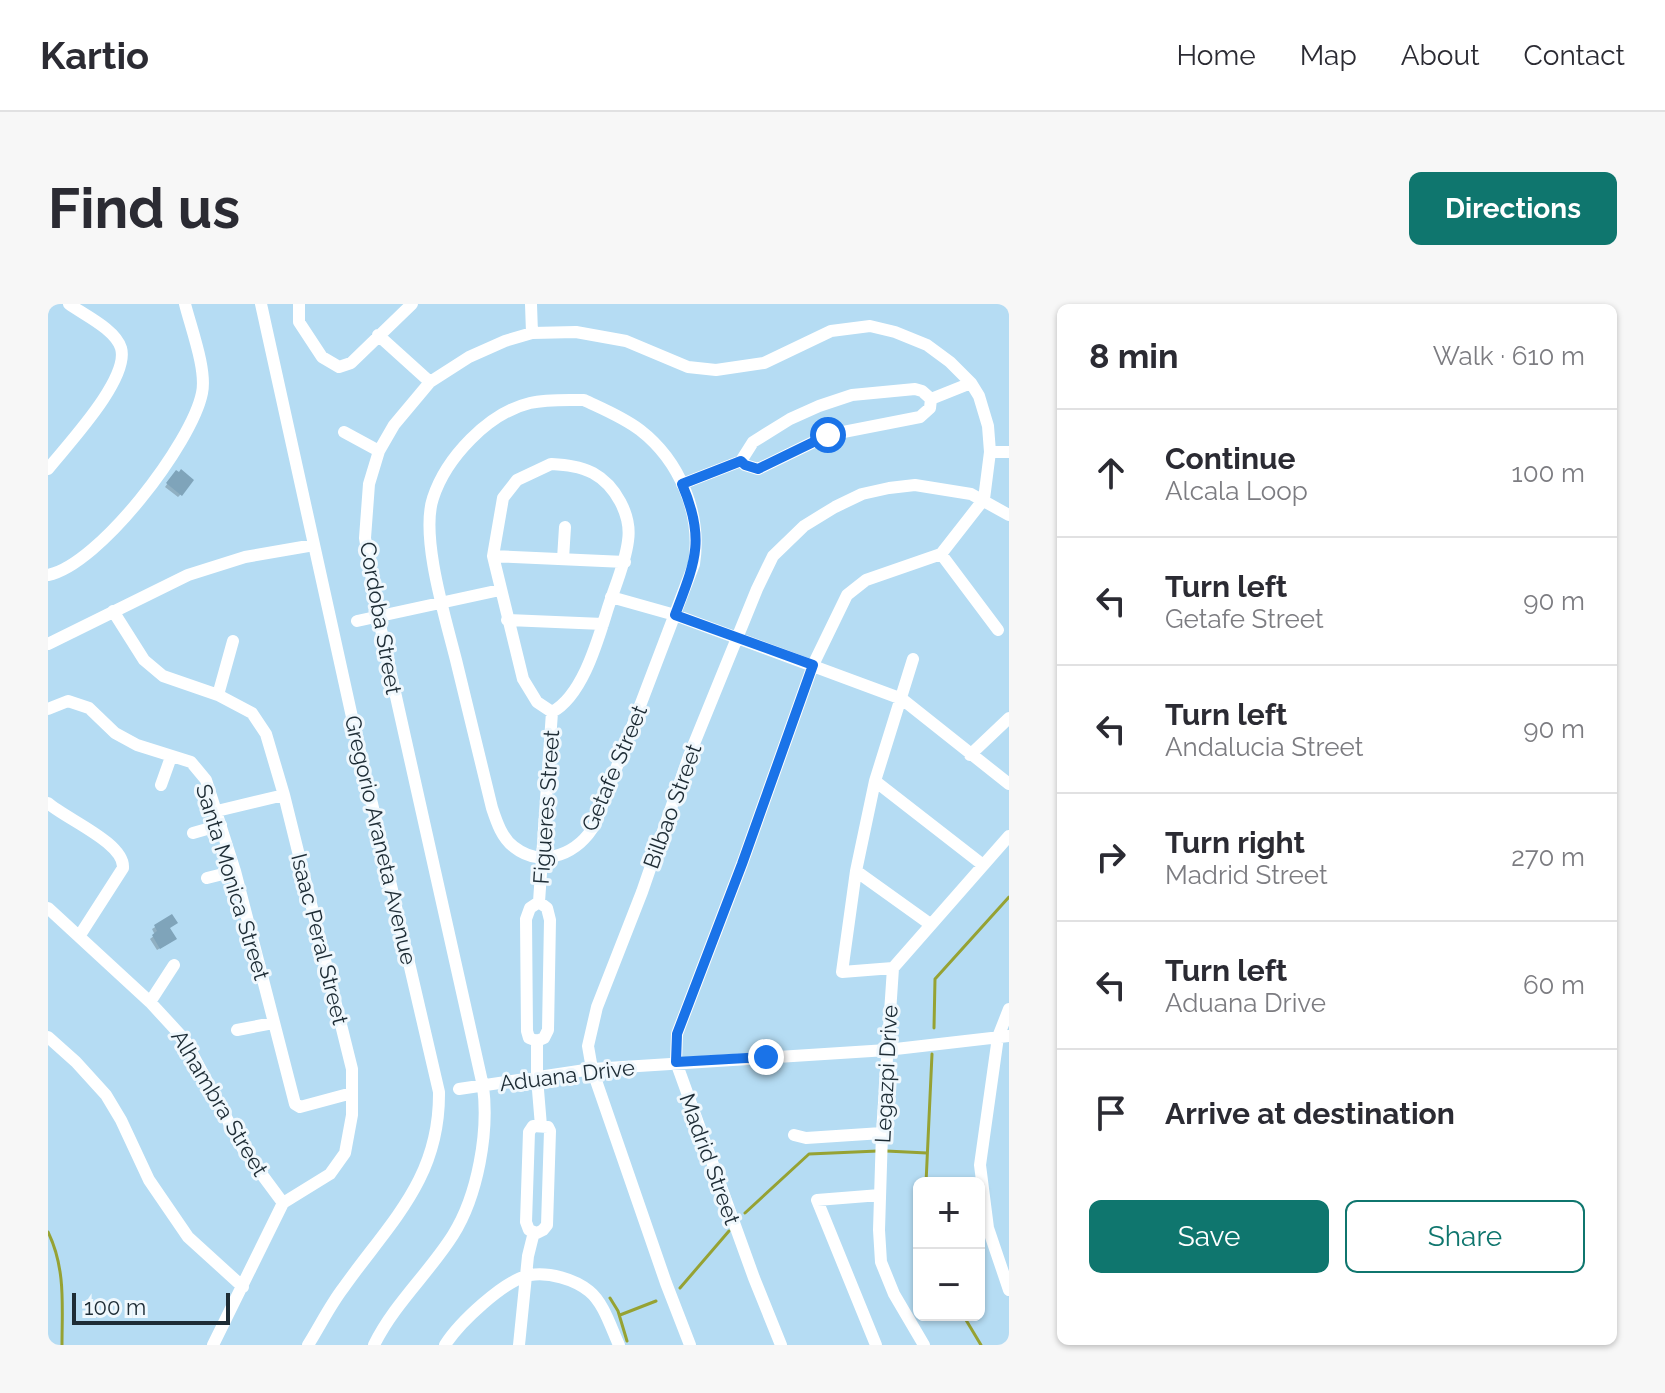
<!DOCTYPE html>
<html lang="en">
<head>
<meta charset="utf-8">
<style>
	:root { --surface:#fff; --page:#f7f7f7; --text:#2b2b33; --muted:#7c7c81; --line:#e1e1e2; --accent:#0f766e }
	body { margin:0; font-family:Raleway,sans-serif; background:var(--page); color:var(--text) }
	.controls { position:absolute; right:24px; bottom:24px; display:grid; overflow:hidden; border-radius:12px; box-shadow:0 2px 6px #0004 }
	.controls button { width:72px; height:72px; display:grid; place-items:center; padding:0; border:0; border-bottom:2px solid var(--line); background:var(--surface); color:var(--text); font:40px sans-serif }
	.scale { position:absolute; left:24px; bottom:20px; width:158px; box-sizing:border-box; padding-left:8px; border:4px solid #1d2c35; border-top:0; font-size:22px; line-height:28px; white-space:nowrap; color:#1d2c35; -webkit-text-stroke:6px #f0f8fd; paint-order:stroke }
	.stop { position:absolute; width:24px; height:24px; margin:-18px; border:6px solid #1a73e8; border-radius:50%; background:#fff }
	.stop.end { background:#1a73e8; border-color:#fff; box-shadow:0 2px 8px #0008 }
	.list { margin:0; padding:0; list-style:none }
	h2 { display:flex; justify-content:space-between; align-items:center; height:104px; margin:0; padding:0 32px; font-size:34px }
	h2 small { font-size:26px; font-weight:400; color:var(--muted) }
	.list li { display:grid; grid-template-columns:52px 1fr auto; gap:24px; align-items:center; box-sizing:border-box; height:128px; padding:0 32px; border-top:2px solid var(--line) }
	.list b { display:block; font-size:30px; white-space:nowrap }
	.list p { margin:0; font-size:26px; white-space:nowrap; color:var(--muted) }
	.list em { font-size:26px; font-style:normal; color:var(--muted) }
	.actions { display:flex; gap:16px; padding:24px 32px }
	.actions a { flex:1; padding:18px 0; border:2px solid var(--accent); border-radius:12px; text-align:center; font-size:28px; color:var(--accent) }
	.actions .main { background:var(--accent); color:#fff }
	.icon { flex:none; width:44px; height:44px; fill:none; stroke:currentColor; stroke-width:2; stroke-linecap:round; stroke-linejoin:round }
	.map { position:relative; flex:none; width:961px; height:1041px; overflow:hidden; border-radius:12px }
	header { display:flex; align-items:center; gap:48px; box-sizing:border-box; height:112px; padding:0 40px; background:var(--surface); border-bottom:2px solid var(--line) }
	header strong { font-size:38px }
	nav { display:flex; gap:44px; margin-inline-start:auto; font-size:28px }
	.intro { display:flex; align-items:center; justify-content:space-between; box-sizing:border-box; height:192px; padding:0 48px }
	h1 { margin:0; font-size:56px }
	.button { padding:20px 36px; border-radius:12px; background:var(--accent); color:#fff; font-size:28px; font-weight:700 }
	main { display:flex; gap:48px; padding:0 48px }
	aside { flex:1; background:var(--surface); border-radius:12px; box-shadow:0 2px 6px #0004 }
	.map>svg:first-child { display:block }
	.shadow { fill:#0003 }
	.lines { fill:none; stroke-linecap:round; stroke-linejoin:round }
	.stream { stroke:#96a233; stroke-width:3 }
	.building { fill:#7fa4ba }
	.minor { stroke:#fff; stroke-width:12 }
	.route { stroke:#1a73e8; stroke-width:10 }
	.labels { text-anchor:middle; stroke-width:6; stroke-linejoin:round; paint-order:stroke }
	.street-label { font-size:22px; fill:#1d2c35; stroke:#f0f8fd }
</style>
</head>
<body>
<header>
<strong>Kartio</strong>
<nav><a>Home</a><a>Map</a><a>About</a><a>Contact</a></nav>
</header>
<div class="intro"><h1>Find us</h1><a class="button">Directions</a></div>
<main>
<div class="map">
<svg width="961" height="1041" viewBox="0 0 961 1041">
	<rect width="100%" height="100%" fill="#b5dcf3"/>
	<path class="shadow" d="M128 168 133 190 130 193 117 183Z
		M123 613 120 624 124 637 109 646 102 635 107 631 104 625Z"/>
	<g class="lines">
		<path class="stream" d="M886 724 887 675 961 593
			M838 847 879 849
			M878 879 884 750
			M697 909 761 850 830 847
			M0 928C18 965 14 1002 14 1041
			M632 984 681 927
			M562 994 570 1007 579 1037
			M572 1011 608 997
			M915 1011 933 1041"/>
	</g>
	<path class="building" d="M133 165 146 176 134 192 118 179 128 166 131 168Z
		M124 610 130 619 122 624 129 635 112 645 104 631 109 627 106 621Z"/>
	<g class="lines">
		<path class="minor" d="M213 0 306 422 391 788C392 875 342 918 296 983 282 1001 272 1022 260 1041
			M251 0V18L274 53 291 63 303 59 364 0
			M483 0 484 29
			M330 31 382 78
			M883 95 923 79
			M536 96C555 105 575 113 592 126 632 157 654 210 646 260L547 520C532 548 495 566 466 543 454 534 449 519 444 504 432 455 420 406 408 356 398 316 372 233 385 194 398 154 440 109 482 99 499 95 518 96 536 96Z
			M296 128 331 147
			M942 148H961
			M693 157 697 161 710 165 780 131 872 113 882 104 883 95
			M503 160C517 161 532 162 545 169 567 181 584 211 580 237 577 261 566 284 559 307 549 339 534 392 504 408L489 398 475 375 445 252 455 194 469 176Z
			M0 165C19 141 82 75 73 44 67 25 36 11 21 0
			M634 180 693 157 705 138 742 115 771 102 804 91 867 85 874 87 883 95
			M893 250 950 326
			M445 252 577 258
			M515 255 517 223
			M0 271C51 261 144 139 154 89 159 66 143 24 137 0
			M563 293 627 311 854 395 961 480
			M65 307 96 356 115 372 170 391 204 409 218 430 236 491 304 765V811L297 849 282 870 235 899 165 1041
			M459 316 555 320
			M309 317 452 286
			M0 340 140 271 197 253 266 241
			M170 391 185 337
			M0 405 20 397 41 404 67 429 89 441 143 458 158 476 187 567 247 800 252 803 304 789
			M922 451 961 414
			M827 477 935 561
			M113 481 123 453
			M0 499C18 515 77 539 75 564L32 631
			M169 507 236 491
			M145 529 173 521
			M808 567 882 620
			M159 574 187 567
			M0 604 102 698 137 736 195 845 235 899
			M845 664 794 668 808 567 827 477 865 355
			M102 698 126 661
			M961 705 950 733 932 861 940 924 961 986
			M189 726 225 719
			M0 733 28 758 58 791 73 816 101 876 140 933 195 983
			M489 737 481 734 479 727 478 615 482 604 491 598 504 408
			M489 737 496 734 500 726 502 616 499 604 491 598
			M489 737V774L493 822
			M411 785 544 765 839 746 961 732
			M485 822 500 823 502 827 499 921 495 926 489 929 481 926 478 918 481 828Z
			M746 831 758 834 834 829
			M326 1041C346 1000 381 969 405 931 430 891 441 828 435 782L330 312 317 234 321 180 331 147 346 121 382 78 421 53 457 37 484 29 528 28 578 37 640 63 668 66 716 59 783 27 822 22 847 28 879 41 902 58 923 79 931 92 940 122 942 148 936 195 893 250 818 276 799 291 765 361 694 560 629 730 628 758 706 974 733 1041
			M397 1041C411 1019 456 976 482 971 501 968 526 975 541 987 556 999 563 1024 571 1041
			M471 1041 480 952 486 928
			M642 1041 618 979 544 765 540 742 549 703 594 588 641 452 709 285 725 252 756 222 787 203 814 190 841 184 867 181 923 190 961 211
			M828 1041 769 896 832 891
			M876 1041 846 990 833 958 831 926 834 829 845 664 961 532"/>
	</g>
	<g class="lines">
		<path class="route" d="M718 753 628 758 629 730 694 560 765 361 627 311C647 258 658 236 634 180L693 157 697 161 710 165 780 131"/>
	</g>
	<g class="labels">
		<g class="street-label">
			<text transform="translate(333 314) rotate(80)" y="8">Cordoba Street</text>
			<text transform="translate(566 464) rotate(-67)" y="8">Getafe Street</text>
			<text transform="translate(624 502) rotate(-70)" y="8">Bilbao Street</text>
			<text transform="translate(498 503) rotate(-86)" y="8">Figueres Street</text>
			<text transform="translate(333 536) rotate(77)" y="8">Gregorio Araneta Avenue</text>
			<text transform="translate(185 578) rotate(73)" y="8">Santa Monica Street</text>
			<text transform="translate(272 635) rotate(76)" y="8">Isaac Peral Street</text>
			<text transform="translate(838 770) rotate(-87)" y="8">Legazpi Drive</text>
			<text transform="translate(519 771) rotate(-7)" y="8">Aduana Drive</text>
			<text transform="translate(172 799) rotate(59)" y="8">Alhambra Street</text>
			<text transform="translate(662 855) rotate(70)" y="8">Madrid Street</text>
		</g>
	</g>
</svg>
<div class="controls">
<button>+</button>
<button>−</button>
</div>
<div class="scale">100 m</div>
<div class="stop" style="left:780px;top:131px"></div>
<div class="stop end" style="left:718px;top:753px"></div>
</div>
<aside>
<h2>8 min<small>Walk · 610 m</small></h2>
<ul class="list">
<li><svg class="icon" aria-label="ahead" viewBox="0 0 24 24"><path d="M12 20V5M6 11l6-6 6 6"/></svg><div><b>Continue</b><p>Alcala Loop</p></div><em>100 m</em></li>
<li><svg class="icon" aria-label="left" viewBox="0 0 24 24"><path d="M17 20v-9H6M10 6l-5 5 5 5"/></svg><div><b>Turn left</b><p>Getafe Street</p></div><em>90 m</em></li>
<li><svg class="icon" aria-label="left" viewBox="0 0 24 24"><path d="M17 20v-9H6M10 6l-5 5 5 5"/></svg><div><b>Turn left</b><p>Andalucia Street</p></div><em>90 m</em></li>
<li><svg class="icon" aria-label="right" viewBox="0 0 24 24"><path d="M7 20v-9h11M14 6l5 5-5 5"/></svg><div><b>Turn right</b><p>Madrid Street</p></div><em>270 m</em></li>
<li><svg class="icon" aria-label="left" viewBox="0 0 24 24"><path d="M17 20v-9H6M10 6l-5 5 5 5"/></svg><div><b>Turn left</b><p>Aduana Drive</p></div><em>60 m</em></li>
<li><svg class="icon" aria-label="arrive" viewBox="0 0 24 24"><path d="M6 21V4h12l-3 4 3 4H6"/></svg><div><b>Arrive at destination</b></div></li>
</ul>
<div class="actions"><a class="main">Save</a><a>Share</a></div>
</aside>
</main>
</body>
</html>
